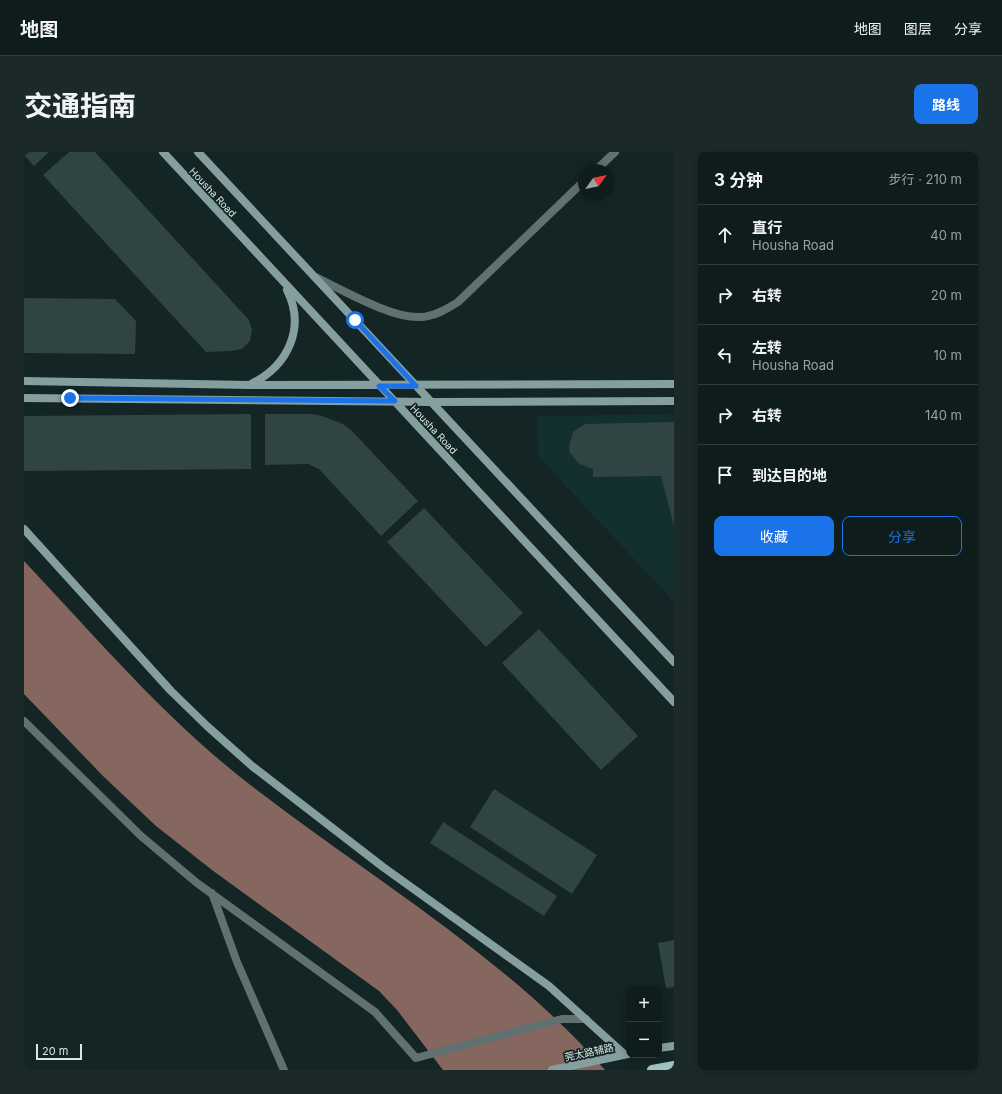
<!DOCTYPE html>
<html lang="zh">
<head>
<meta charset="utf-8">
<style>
	:root { --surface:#0e1c1c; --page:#1c2929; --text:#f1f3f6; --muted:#9ba1a3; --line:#2e3a3b; --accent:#1a73e8 }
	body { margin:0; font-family:Inter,"Noto Sans SC",sans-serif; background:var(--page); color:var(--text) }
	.controls { position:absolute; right:12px; bottom:12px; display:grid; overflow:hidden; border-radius:8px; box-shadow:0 2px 10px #0003 }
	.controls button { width:36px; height:36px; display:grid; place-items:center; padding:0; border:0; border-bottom:1px solid var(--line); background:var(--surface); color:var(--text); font:20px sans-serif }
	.compass { position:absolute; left:554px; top:12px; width:36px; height:36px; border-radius:50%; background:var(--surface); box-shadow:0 2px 10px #0003; rotate:57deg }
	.scale { position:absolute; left:12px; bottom:10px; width:46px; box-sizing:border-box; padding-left:4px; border:2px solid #dae6e5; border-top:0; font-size:11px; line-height:14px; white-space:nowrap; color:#dae6e5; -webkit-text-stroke:3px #132525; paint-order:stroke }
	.stop { position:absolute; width:12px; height:12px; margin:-9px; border:3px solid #1a73e8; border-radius:50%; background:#fff }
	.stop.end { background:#1a73e8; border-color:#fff; box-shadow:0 1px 4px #0008 }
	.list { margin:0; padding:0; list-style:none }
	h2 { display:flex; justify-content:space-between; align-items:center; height:52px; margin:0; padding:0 16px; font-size:17px }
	h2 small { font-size:13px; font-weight:400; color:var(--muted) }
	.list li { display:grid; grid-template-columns:26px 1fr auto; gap:12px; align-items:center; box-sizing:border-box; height:60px; padding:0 16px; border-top:1px solid var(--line) }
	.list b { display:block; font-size:15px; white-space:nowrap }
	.list p { margin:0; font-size:13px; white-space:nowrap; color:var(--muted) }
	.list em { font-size:13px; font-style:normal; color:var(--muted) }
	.actions { display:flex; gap:8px; padding:12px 16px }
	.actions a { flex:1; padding:9px 0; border:1px solid var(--accent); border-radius:8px; text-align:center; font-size:14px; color:var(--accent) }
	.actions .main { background:var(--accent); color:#fff }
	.icon { flex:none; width:22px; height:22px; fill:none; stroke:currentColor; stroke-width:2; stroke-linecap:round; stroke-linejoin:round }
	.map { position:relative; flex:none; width:650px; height:918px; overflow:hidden; border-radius:8px }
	header { display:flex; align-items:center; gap:24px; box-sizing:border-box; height:56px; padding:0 20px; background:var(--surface); border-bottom:1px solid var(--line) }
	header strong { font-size:19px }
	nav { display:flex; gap:22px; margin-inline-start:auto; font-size:14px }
	.intro { display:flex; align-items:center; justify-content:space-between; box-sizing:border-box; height:96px; padding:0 24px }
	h1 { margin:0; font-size:28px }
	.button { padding:10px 18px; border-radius:8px; background:var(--accent); color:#fff; font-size:14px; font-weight:700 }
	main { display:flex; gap:24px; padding:0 24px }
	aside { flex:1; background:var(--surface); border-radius:8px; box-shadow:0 2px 10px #0003 }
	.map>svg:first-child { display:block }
	.built { fill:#132f2f }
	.water { fill:#86675f }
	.building { fill:#314444 }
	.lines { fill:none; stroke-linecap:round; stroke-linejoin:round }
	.street { stroke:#617171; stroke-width:8 }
	.secondary { stroke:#859f9e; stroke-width:8 }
	.primary { stroke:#a0c2c2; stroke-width:10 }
	.route { stroke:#1a73e8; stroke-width:5 }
	.labels { text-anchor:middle; stroke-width:3.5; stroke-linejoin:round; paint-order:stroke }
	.street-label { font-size:10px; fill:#dae6e5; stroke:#132525 }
</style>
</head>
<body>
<header>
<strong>地图</strong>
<nav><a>地图</a><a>图层</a><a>分享</a></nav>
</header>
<div class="intro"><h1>交通指南</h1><a class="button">路线</a></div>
<main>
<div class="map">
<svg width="650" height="918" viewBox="0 0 650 918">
	<rect width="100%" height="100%" fill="#132525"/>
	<path class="built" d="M650 262V450L514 304 513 264Z"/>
	<path class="water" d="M0 409C69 482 137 562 215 624 338 721 476 799 581 918H419L373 858 355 839 188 718 132 674 79 624 0 542Z"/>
	<path class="building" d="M0 0H25L10 14 0 3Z
		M45 0H71L225 168 228 178 226 189 218 197 207 199 182 200 19 23Z
		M0 146 91 147 112 169 111 202 0 201Z
		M227 262V317L0 319V264Z
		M241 262H287L298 264 319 272 328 279 394 349 357 384 295 317 284 312 241 313Z
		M650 270V374L637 324 569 325V317L555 312 546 301 545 294 549 280 561 272Z
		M400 356 499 461 462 495 363 390Z
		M515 477 614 584 577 618 478 511Z
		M470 637 573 703 548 742 446 675Z
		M419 670 533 744 520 764 406 691Z
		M650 788V835L642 836 634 791Z"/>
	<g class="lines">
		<path class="street" d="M572 18 591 0
			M291 125C319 138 368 167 397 165 411 164 423 157 434 150L560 29
			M0 569 117 684 173 731 351 860 392 906 538 867H562
			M188 741 213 810 260 918"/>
		<path class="secondary" d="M139 0 650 550
			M174 0 650 510
			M0 229 225 233 650 232
			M227 232C264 214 282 176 263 138
			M0 246 408 250 650 249
			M0 377 147 539 183 574 228 614 359 715 525 834 600 902
			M635 896 650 894
			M528 918 604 902"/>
		<path class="primary" d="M628 918 650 914"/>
	</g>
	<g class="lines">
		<path class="route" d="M46 246 371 249 355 234H392L331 168"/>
	</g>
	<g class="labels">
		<g class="street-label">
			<text transform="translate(189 40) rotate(47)" y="4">Housha Road</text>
			<text transform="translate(410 277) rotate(47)" y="4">Housha Road</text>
			<text transform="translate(565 900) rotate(-12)" y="4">莞太路辅路</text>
		</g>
	</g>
</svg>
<div class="controls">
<button>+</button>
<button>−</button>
</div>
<svg class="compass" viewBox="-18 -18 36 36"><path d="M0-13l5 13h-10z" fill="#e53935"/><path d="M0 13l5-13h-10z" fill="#9ba1a3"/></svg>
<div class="scale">20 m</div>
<div class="stop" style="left:331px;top:168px"></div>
<div class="stop end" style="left:46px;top:246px"></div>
</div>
<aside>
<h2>3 分钟<small>步行 · 210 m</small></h2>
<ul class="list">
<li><svg class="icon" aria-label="ahead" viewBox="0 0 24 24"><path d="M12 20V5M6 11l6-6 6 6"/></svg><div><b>直行</b><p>Housha Road</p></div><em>40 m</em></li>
<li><svg class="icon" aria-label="right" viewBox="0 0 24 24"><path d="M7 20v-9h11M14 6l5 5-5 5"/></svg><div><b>右转</b></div><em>20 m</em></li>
<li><svg class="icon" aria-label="left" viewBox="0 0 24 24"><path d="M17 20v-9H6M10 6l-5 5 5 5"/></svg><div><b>左转</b><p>Housha Road</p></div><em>10 m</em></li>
<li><svg class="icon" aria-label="right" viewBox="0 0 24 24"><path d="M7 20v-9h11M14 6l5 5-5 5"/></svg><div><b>右转</b></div><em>140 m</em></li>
<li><svg class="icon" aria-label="arrive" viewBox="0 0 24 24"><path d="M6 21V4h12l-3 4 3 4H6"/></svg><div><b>到达目的地</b></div></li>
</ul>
<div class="actions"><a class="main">收藏</a><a>分享</a></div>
</aside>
</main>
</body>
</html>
